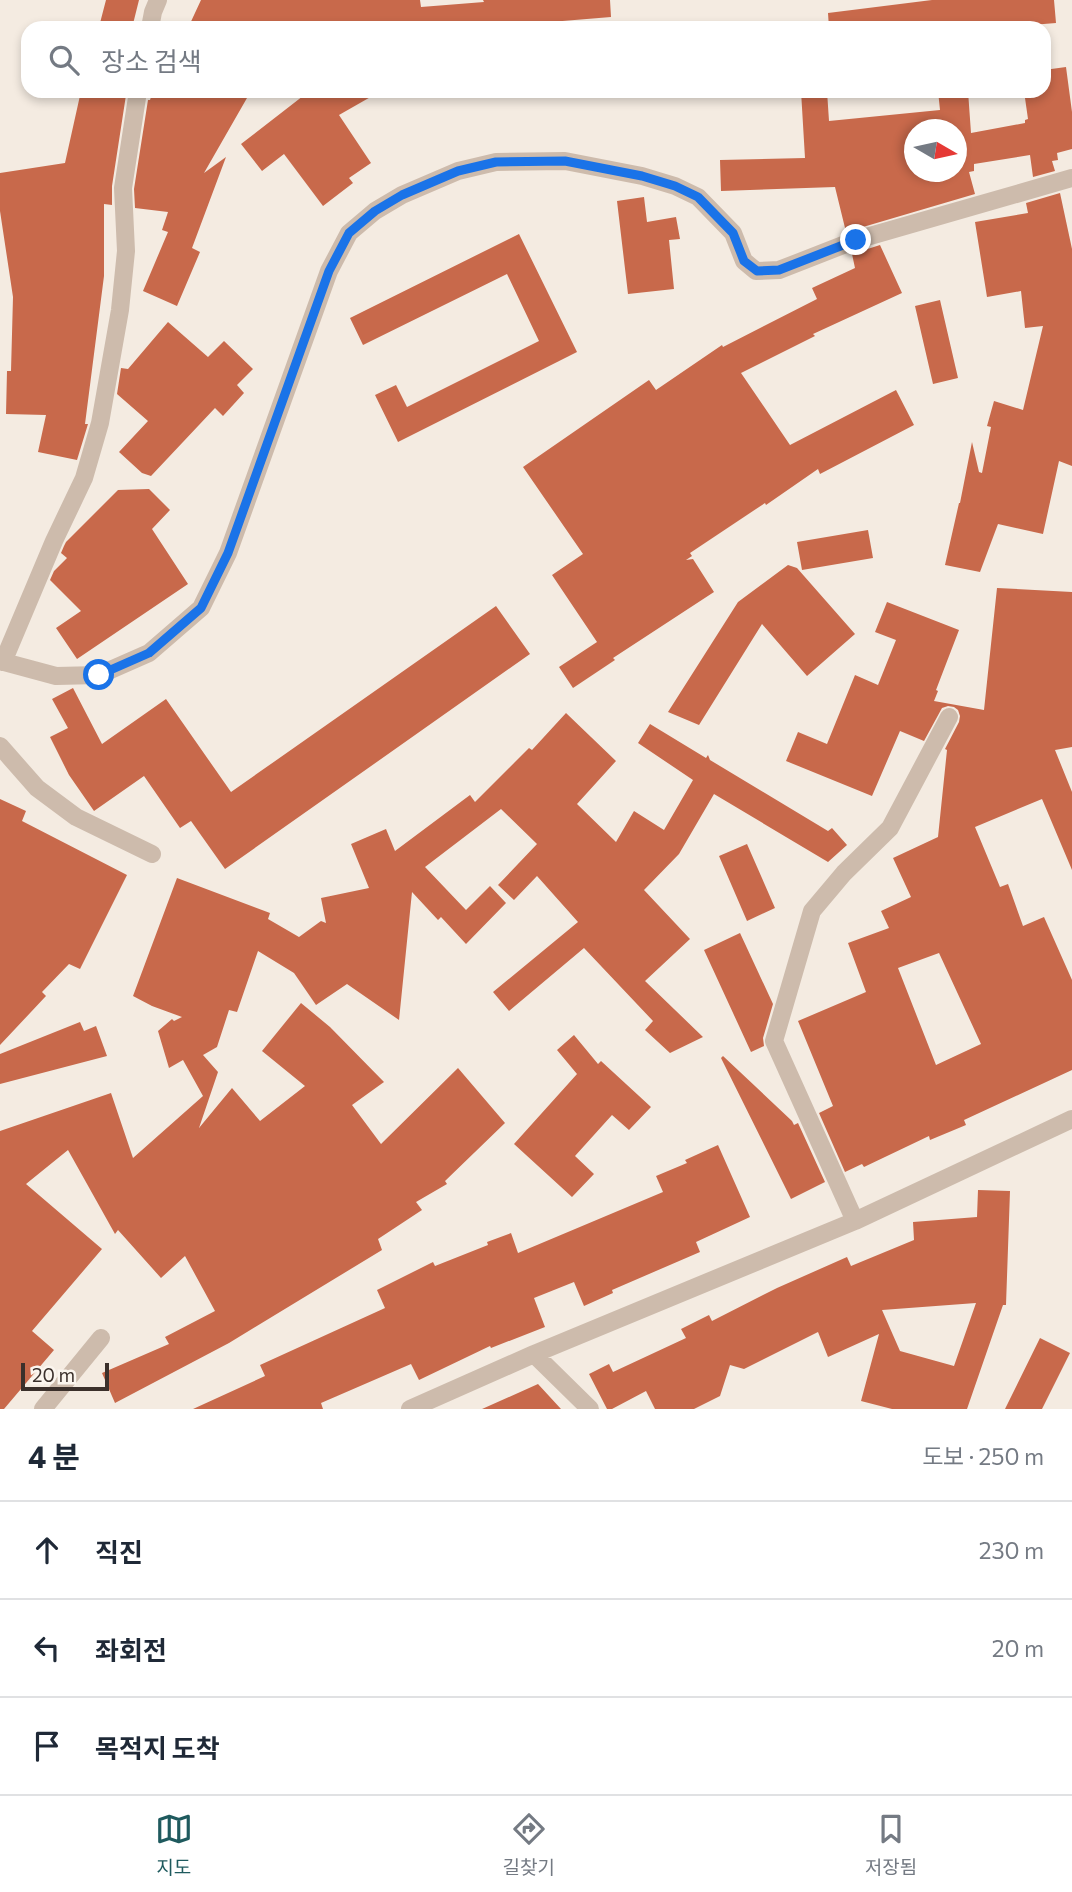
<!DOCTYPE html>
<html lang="ko">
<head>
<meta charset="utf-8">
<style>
	:root { --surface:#fff; --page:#f2f2f3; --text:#1f2937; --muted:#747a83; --line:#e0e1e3; --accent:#1f5a5e }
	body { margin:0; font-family:Commissioner,"Noto Sans KR",sans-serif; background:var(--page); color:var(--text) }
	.compass { position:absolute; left:904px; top:119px; width:63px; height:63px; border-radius:50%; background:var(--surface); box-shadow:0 4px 10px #0003; rotate:99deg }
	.scale { position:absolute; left:21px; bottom:18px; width:88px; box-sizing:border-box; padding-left:7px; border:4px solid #3b302b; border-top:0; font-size:19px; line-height:24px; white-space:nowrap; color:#3b302b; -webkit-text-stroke:5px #fbf5ee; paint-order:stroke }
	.stop { position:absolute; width:21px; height:21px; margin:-16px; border:5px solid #1a73e8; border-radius:50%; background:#fff }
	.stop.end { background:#1a73e8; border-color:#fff; box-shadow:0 2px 7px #0008 }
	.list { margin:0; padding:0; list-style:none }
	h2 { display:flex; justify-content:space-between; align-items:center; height:91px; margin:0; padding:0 28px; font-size:30px }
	h2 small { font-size:23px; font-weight:400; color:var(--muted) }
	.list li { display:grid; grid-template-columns:46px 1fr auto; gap:21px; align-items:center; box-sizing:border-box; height:98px; padding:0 28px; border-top:2px solid var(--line) }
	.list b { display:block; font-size:26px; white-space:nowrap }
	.list em { font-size:23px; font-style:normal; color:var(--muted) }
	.icon { flex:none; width:38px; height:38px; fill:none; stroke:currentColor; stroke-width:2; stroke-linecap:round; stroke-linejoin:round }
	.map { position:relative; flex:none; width:1072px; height:1409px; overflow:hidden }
	.search { position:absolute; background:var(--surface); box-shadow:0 4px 10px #0003; left:21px; right:21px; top:21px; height:77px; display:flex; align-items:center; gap:18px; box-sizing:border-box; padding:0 24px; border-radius:21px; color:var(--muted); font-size:26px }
	.sheet { height:385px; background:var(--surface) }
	nav { display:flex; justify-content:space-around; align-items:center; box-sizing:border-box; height:98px; border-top:2px solid var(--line); background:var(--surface); font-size:19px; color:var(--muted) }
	nav a { display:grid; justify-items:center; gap:4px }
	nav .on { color:var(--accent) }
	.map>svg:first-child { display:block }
	.building { fill:#c8694b; fill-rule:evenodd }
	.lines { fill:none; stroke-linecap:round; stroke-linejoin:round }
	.minor { stroke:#cdbbac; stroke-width:18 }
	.route { stroke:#1a73e8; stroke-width:9 }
</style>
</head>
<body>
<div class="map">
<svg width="1072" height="1409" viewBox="0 0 1072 1409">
	<rect width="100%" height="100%" fill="#f4ebe1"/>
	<path class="building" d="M106 0H139L132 28H122L100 23Z
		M201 0H420L421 7 484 2 483 0H610L611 17 479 28H188Z
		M932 0H1054L1056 23 992 28H829L828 13Z
		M1066 67 1072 112V149L1057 153 1058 160 1052 161 1055 171 1033 177 1030 155 974 164V171L969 172 975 194 846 232 835 187 721 191 720 160 805 158 801 91H827L829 121 940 110 938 91H968L971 133 1025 123V120L1028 119 1024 91H1044V70ZM914 130H956V172H914Z
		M81 91H109L126 95 112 186V205L104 204V276L85 424H88L77 460 38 452 46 415 6 414 7 371H11L13 297 0 211V173L65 163Z
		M153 91H251L204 173 226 157 192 248 200 252 177 306 143 291 168 232 162 230 168 212 135 208 134 189 148 100H150Z
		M312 91H381L339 115 371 163 349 178 353 183 323 206 284 154 262 171 241 144 303 96Z
		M1060 193 1072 249V466L1059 461 1043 534 998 524 980 572 945 565 959 503H960L972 442 979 472 982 473 991 427 987 426 994 401 1023 410 1043 326 1025 328 1021 291 987 297 975 222 1028 213 1026 203Z
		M644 197 647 222 676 217 680 239 669 240 674 289 628 294 617 201Z
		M519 234 577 352 398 442 375 395 396 385 407 407 539 341 507 274 363 345 350 318Z
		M880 245 902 293 813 334 815 336 741 373 790 445 896 390 914 425 820 474 818 469 766 505 765 503 690 553 692 556 686 560 693 559 714 592 613 658 615 660 573 688 559 667 597 642 552 575 583 554 523 467 649 380 656 390 722 345 723 347 817 299 812 288 855 268 852 254Z
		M940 300 958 378 933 384 915 306Z
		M168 322 208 357 224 341 253 369 237 385 244 393 223 416 215 408 151 476 142 473 119 452 148 421 117 394 121 368 128 369Z
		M149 489 170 510 152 529 188 584 77 659 56 628 81 611 50 580 54 571 67 558 61 553 64 546 66 542 118 490Z
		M868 530 873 558 802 570 797 542Z
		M788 565 797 568 855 634 807 676 762 624 699 725 668 712 738 602Z
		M997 588 1072 592V747L1055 750 1072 792V870L1042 799 975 827 1000 887 1008 884 1023 926 1044 917 1072 980V1070L964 1120 966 1125 930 1140 929 1136 864 1167 862 1164 845 1172 819 1113 833 1106 798 1021 866 992 848 943 889 928 881 911 911 897 893 858 938 837 947 750 945 749 959 722 960 716 958 710 954 707 948 706 942 708 924 741 900 731 872 796 786 761 798 732 827 744 855 675 878 685 896 640 875 632 887 602 959 630 936 690 938 691 934 701 984 710ZM939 953 981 1044 936 1065 898 968Z
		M496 606 530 654 225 869 191 821 180 828 144 776 94 811 69 775 50 737 68 728 52 699 73 688 102 744 166 699 231 792Z
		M566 713 616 761 577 804 616 842 634 811 664 830 693 780 638 743 650 724 706 758 708 755 710 760 828 831 832 828 847 845 828 862 714 794 679 854 644 890 690 939 645 981 703 1037 670 1053 645 1030 653 1021 584 948 509 1011 493 992 578 922 537 876 514 900 498 885 537 844 501 809 425 867 466 910 490 886 506 903 466 944 441 917 438 920 412 892 399 1020 347 984 316 1005 294 973 258 951 237 1012 229 1010 217 1047 203 1055 218 1072 199 1128 232 1088 260 1121 305 1086 262 1051 301 1003 330 1027 384 1082 352 1105 381 1144 458 1068 505 1123 445 1181 447 1184 416 1202 422 1210 378 1239 382 1250 229 1343 115 1403 102 1373 169 1344 165 1337 215 1311 185 1256 161 1278 118 1230 115 1234 68 1150 26 1184 102 1249 32 1331 54 1350 4 1409H0V1131L111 1093 133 1158 203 1096 183 1060 169 1068 158 1031 172 1019 174 1021 182 1017 152 1006 133 996 177 878 270 913 268 919 299 937 321 921 326 923 321 898 369 888 351 844 386 829 395 851 470 795 475 802 529 748 532 750Z
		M0 799 26 811 22 821 127 875 80 969 69 964 42 992 46 996 0 1045Z
		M747 844 775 908 747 921 719 856Z
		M740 933 773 1004 763 1038 764 1046 751 1052 704 950Z
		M80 1022 84 1031 96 1026 107 1056 0 1084V1054Z
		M574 1035 598 1064 601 1061 651 1107 629 1130 612 1115 575 1156 594 1174 572 1197 514 1144 577 1074 557 1050Z
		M723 1056 792 1121 794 1125 798 1123 825 1182 791 1199 721 1058Z
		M718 1145 750 1217 696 1242 700 1252 612 1290 613 1293 584 1306 574 1282 534 1298 545 1327 491 1348 490 1346 419 1380 411 1364 321 1403 323 1409H193L265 1376 260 1365 385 1308 377 1290 433 1262 435 1266 488 1245 487 1242 511 1233 518 1253 663 1192 656 1176 687 1163 685 1160Z
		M978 1190 1010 1191 1006 1305H1003L967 1409H892L861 1401 879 1334 828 1357 818 1332 744 1369 730 1365 720 1396 694 1409H655L646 1391 612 1409H607L589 1374 609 1364 613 1372 686 1338 681 1329 709 1315 712 1321 777 1288 847 1257 851 1266 914 1240 913 1222 977 1217ZM976 1303 954 1366 900 1351 882 1310Z
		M1040 1338 1070 1353 1042 1409H1005Z
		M538 1384 561 1409H482Z"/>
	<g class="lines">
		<path class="minor" d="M150 28 153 12 158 0
			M0 661 56 676 99 675 149 653 201 608 228 553 329 271 349 233 375 211 402 195 458 171 496 162 565 161 642 176 675 186 698 197 733 233 744 261 756 271 779 270 856 240 1072 178
			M3 662 54 541 84 478 100 423 120 310 126 251 123 188 138 91
			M0 746 37 788 76 817 152 854
			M855 1221 774 1041 812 911 844 873 890 828 949 717
			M534 1354 590 1409
			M43 1409 101 1338
			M410 1409 534 1354 855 1221 1072 1119"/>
	</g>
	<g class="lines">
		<path class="route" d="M99 675 149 653 201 608 228 553 329 271 349 233 375 211 402 195 458 171 496 162 565 161 642 176 675 186 698 197 733 233 744 261 757 271 779 270 856 240"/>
	</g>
</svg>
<svg class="compass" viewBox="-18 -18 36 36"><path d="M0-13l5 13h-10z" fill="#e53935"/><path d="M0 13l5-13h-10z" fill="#747a83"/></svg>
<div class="scale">20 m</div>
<div class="stop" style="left:99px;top:675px"></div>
<div class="stop end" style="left:856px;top:240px"></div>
<div class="search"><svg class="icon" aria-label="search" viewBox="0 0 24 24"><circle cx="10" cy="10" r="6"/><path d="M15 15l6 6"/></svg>장소 검색</div>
</div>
<section class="sheet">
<h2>4 분<small>도보 · 250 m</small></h2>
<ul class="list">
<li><svg class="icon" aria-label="ahead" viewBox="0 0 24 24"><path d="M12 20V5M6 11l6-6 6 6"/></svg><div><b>직진</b></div><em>230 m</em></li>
<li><svg class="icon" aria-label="left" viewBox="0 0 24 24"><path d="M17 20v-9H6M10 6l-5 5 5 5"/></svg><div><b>좌회전</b></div><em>20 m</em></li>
<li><svg class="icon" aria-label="arrive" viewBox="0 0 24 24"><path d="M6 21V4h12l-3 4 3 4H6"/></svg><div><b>목적지 도착</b></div></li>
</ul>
</section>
<nav>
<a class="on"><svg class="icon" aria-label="map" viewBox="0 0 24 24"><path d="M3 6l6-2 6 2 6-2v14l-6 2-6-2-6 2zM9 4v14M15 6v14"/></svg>지도</a>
<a><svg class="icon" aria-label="directions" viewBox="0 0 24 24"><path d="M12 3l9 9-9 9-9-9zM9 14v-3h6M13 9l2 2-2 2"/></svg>길찾기</a>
<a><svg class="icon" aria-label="saved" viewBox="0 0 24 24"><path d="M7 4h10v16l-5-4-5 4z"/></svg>저장됨</a>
</nav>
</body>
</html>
